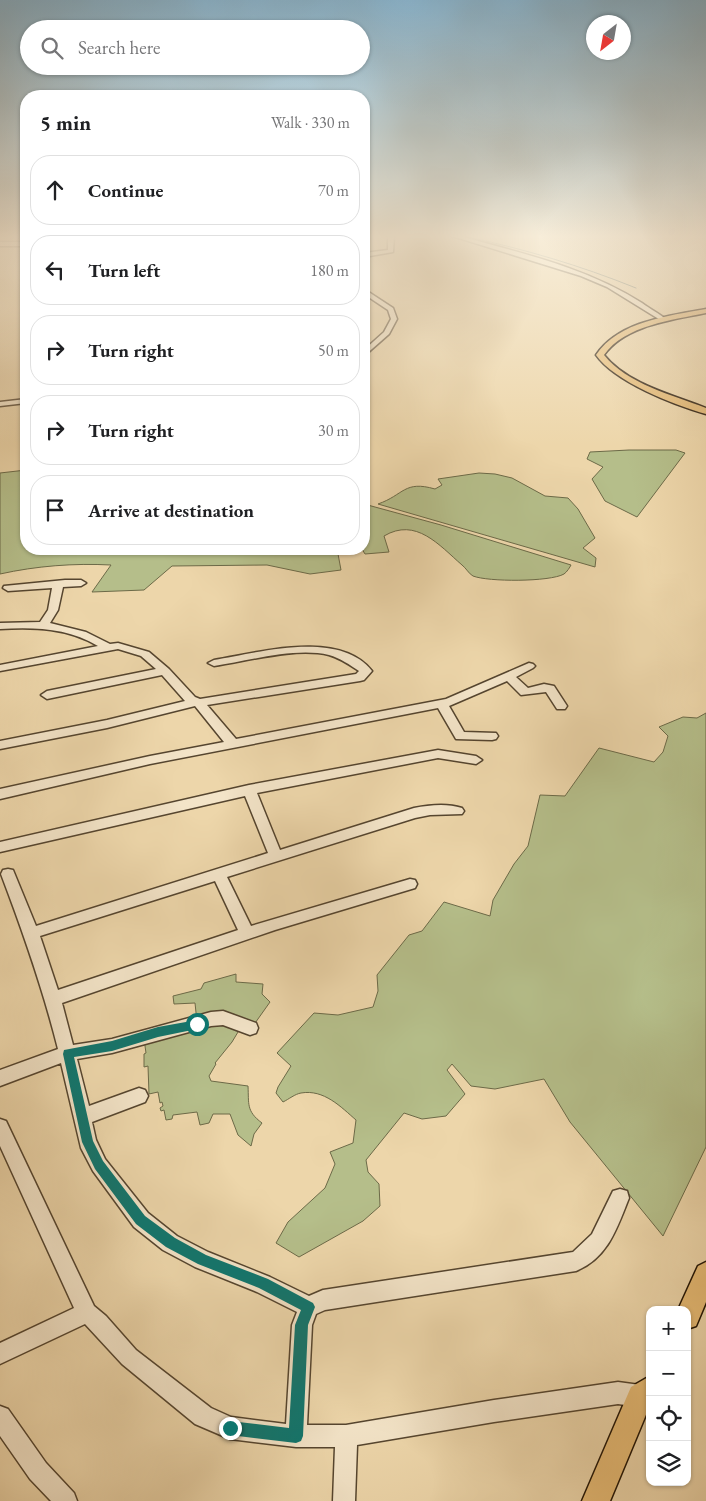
<!DOCTYPE html>
<html lang="en">
<head>
<meta charset="utf-8">
<style>
	:root { --surface:#fff; --page:#f6f6f6; --text:#202124; --muted:#757577; --line:#e0e0e0 }
	body { margin:0; font-family:"EB Garamond",serif; background:var(--page); color:var(--text) }
	.controls { position:absolute; right:15px; bottom:15px; display:grid; overflow:hidden; border-radius:10px; box-shadow:0 1px 4px #0004 }
	.controls button { width:45px; height:45px; display:grid; place-items:center; padding:0; border:0; border-bottom:1px solid var(--line); background:var(--surface); color:var(--text); font:25px sans-serif }
	.compass { position:absolute; left:586px; top:15px; width:45px; height:45px; border-radius:50%; background:var(--surface); box-shadow:0 1px 4px #0004; rotate:211deg }
	.stop { position:absolute; width:15px; height:15px; margin:-11px; border:4px solid #0f766e; border-radius:50%; background:#fff }
	.stop.end { background:#0f766e; border-color:#fff; box-shadow:0 1px 5px #0008 }
	.list { margin:0; padding:0; list-style:none }
	h2 { display:flex; justify-content:space-between; align-items:center; height:65px; margin:0; padding:0 20px; font-size:21px }
	h2 small { font-size:16px; font-weight:400; color:var(--muted) }
	.list li { display:grid; grid-template-columns:32px 1fr auto; gap:15px; align-items:center; box-sizing:border-box; height:70px; margin:0 10px 10px; padding:0 10px; border:1px solid var(--line); border-radius:20px }
	.list b { display:block; font-size:19px; white-space:nowrap }
	.list em { font-size:16px; font-style:normal; color:var(--muted) }
	.icon { flex:none; width:28px; height:28px; fill:none; stroke:currentColor; stroke-width:2; stroke-linecap:round; stroke-linejoin:round }
	.map { position:relative; flex:none; width:706px; height:1501px; overflow:hidden }
	.search { position:absolute; background:var(--surface); box-shadow:0 1px 4px #0004; left:20px; top:20px; width:350px; height:55px; display:flex; align-items:center; gap:12px; box-sizing:border-box; padding:0 18px; border-radius:28px; color:var(--muted); font-size:19px }
	.panel { position:absolute; background:var(--surface); box-shadow:0 1px 4px #0004; left:20px; top:90px; width:350px; height:465px; border-radius:20px }
	.map>svg:first-child { display:block }
	.green { fill:#b5be8a; stroke:#6c6a48 }
	.lines { fill:none; stroke-linecap:round; stroke-linejoin:round }
	.stream { stroke:#6a776b; stroke-width:1 }
	.minor-casing { stroke:#55452f; stroke-width:3 }
	.major-casing { stroke:#221506; stroke-width:3 }
	.minor { fill:#f3e4c8; fill-rule:evenodd }
	.major { fill:#e6bb75; fill-rule:evenodd }
	.route { fill:#0f766e }
</style>
</head>
<body>
<div class="map">
<svg width="706" height="1501" viewBox="0 0 706 1501">
	<rect width="100%" height="100%" fill="#edd6aa"/>
	<filter id="stains"><feTurbulence type="fractalNoise" baseFrequency=".004" numOctaves="4"/><feColorMatrix values="0 0 0 0 .2 0 0 0 0 .09 0 0 0 0 .02 0 0 0 .5 -.17"/></filter>
	<radialGradient id="worn" r=".72"><stop offset=".6" stop-color="#630" stop-opacity="0"/><stop offset="1" stop-color="#630" stop-opacity=".3"/></radialGradient>
	<path class="green" d="M629 450H676L685 453 637 517 605 501 592 479 603 467 587 459 590 452Z
		M26 470V549H347V552L338 554 341 570 310 574 267 565 172 566 144 590 92 592 111 565C74 563 36 566 0 574V473Z
		M479 473 495 474 512 478 545 496 568 498 578 509 595 538 583 548 596 558 595 567 378 504C404 495 404 480 435 489L442 485 438 479Z
		M364 504 441 525 571 565C570 567 567 572 564 574 550 582 488 582 473 576 469 574 466 568 462 565 439 545 416 517 384 536L389 552 365 554 362 549H364Z
		M706 713V1147L663 1236 570 1122 544 1079 495 1089 471 1086 452 1064 447 1070 465 1094 446 1116 422 1119 404 1113 366 1160 368 1172 379 1184 380 1206 363 1221 299 1257 276 1243 288 1222 325 1188 335 1164 330 1152 353 1143 356 1120C341 1107 324 1089 301 1093 295 1094 289 1099 283 1102L276 1093 278 1087 291 1066 277 1053 314 1013 338 1015 373 1007 378 991 377 975 409 935 422 931 444 902 490 916 493 900 514 864 528 846 540 795 565 796 599 748 654 762 663 752 668 736 659 727 683 717 697 718Z
		M236 974V982L263 984 262 994 270 1002 253 1026 197 1022 195 1003 174 1004 173 996 201 989 204 983Z
		M206 1022 241 1027 232 1042 215 1063 216 1064 209 1076 211 1081 248 1086C249 1104 246 1111 262 1123L254 1134 251 1146 238 1135 230 1114H213L209 1123 200 1125 197 1112 173 1115 172 1119 166 1120 164 1110 161 1111 160 1108 163 1106 162 1102 160 1103 158 1092 149 1094 148 1066 144 1067V1054L146 1053 144 1039Z"/>
	<g class="lines">
		<path class="stream" d="M464 236C524 249 579 265 636 288"/>
		<g class="minor-casing">
			<path id="minor" d="M388 236H394L393 252 364 257V253L388 250Z
				M452 236H460C524 254 585 267 642 303 650 309 660 314 667 320L662 321 607 287 581 276Z
				M0 242H26V246H0Z
				M364 289 393 308 397 319 389 334 364 356V350L384 332 391 319 388 310 364 294Z
				M26 399V403L0 406V402Z
				M65 580H81L86 583 81 586 63 587 58 610 50 623 86 632 110 644 118 643 149 652 169 669 195 697 200 699 356 674 359 671C350 665 340 658 329 655 295 647 248 661 214 666L208 663 214 660C258 653 339 629 372 671L364 680 360 681 207 705 236 739 446 699 529 663 533 664 535 666 533 668 516 677 528 688 544 684 554 686 567 706 565 709H557L546 692 521 695 507 681 449 706 464 732 496 733 498 736 496 739 492 740 456 739 438 708 150 764 0 799V789L150 756 224 742 195 706 107 728 0 749V741L107 720 185 701 162 675 47 699 41 695 47 691 156 669 141 656 118 649 0 671V665L98 646C68 628 35 627 0 629V623L40 622 48 610 52 588 8 591 3 588 4 586Z
				M438 750 476 756 482 760 476 764 438 758 257 793 280 850 414 808C429 805 447 803 462 808L464 811 462 814 430 815 415 818 227 877 251 926 410 879 415 880 417 884 415 888 275 930 62 1003 73 1045 112 1039 211 1012 223 1011 256 1023 258 1028 256 1033 250 1035 223 1025 211 1026 112 1053 77 1059 89 1106 139 1088 145 1090 148 1096 145 1102 92 1122 96 1140 105 1159 148 1213 177 1236 208 1252 270 1277 309 1296 323 1290 573 1252 592 1234 613 1191 620 1189 627 1191 629 1198C617 1228 608 1258 576 1271L325 1310 316 1314 312 1325 307 1425H346L494 1400 618 1382 640 1385 648 1388 650 1394 648 1404 640 1407 618 1404 494 1422 357 1445 355 1501H333L335 1447H296L230 1439 195 1424 122 1364 85 1324 0 1364V1343L74 1308 0 1146V1119L6 1121 94 1306 106 1316 136 1350 211 1408 231 1417 286 1424 292 1325 297 1312 257 1292 195 1267 163 1250 134 1227 93 1171 81 1148 61 1063 0 1086V1070L58 1049C43 989 23 932 1 874L3 870 8 869 13 870 36 926 268 853 245 796 0 852V842L249 785ZM215 881 238 930 58 990 40 936Z
				M0 1406 8 1409 46 1463 74 1493 77 1501H51L30 1479 0 1436Z"/>
		</g>
		<g class="major-casing">
			<path id="major" d="M706 309V313C673 320 625 325 604 355 627 384 673 395 706 408V414C674 405 615 382 596 355 619 321 668 316 706 309Z
				M706 1262V1302L696 1326 687 1329V1310H678L698 1266Z
				M650 1376V1405L610 1501H582L631 1387Z"/>
		</g>
		<use href="#minor" class="minor"/>
		<use href="#major" class="major"/>
	</g>
	<linearGradient id="sky" x2="0" y2="1"><stop stop-color="#89b6d1"/><stop offset="0.53" stop-color="#f7edd9"/><stop offset="1" stop-color="#f7edd9" stop-opacity="0"/></linearGradient>
	<rect width="706" height="446" fill="url(#sky)"/>
	<path class="route" d="M197 1020 202 1024 197 1029 158 1037 112 1051 74 1057 93 1141 103 1161 145 1216 175 1238 206 1255 268 1279 313 1303 315 1307 308 1325 303 1436 301 1441 296 1443 230 1435 224 1433 222 1428 224 1423 230 1421 289 1428 295 1325 301 1310 259 1288 198 1264 166 1247 136 1224 95 1169 82 1142 63 1054 64 1050 112 1041 158 1027Z"/>
	<rect width="100%" height="100%" filter="url(#stains)"/>
	<rect width="100%" height="100%" fill="url(#worn)"/>
</svg>
<div class="controls">
<button>+</button>
<button>−</button>
<button><svg class="icon" aria-label="locate" viewBox="0 0 24 24"><circle cx="12" cy="12" r="6"/><path d="M12 2v4M12 18v4M2 12h4M18 12h4"/></svg></button>
<button><svg class="icon" aria-label="layers" viewBox="0 0 24 24"><path d="M12 4l9 5-9 5-9-5zM3 14l9 5 9-5"/></svg></button>
</div>
<svg class="compass" viewBox="-18 -18 36 36"><path d="M0-13l5 13h-10z" fill="#e53935"/><path d="M0 13l5-13h-10z" fill="#757577"/></svg>
<div class="stop" style="left:197px;top:1024px"></div>
<div class="stop end" style="left:230px;top:1428px"></div>
<div class="search"><svg class="icon" aria-label="search" viewBox="0 0 24 24"><circle cx="10" cy="10" r="6"/><path d="M15 15l6 6"/></svg>Search here</div>
<section class="panel">
<h2>5 min<small>Walk · 330 m</small></h2>
<ul class="list">
<li><svg class="icon" aria-label="ahead" viewBox="0 0 24 24"><path d="M12 20V5M6 11l6-6 6 6"/></svg><div><b>Continue</b></div><em>70 m</em></li>
<li><svg class="icon" aria-label="left" viewBox="0 0 24 24"><path d="M17 20v-9H6M10 6l-5 5 5 5"/></svg><div><b>Turn left</b></div><em>180 m</em></li>
<li><svg class="icon" aria-label="right" viewBox="0 0 24 24"><path d="M7 20v-9h11M14 6l5 5-5 5"/></svg><div><b>Turn right</b></div><em>50 m</em></li>
<li><svg class="icon" aria-label="right" viewBox="0 0 24 24"><path d="M7 20v-9h11M14 6l5 5-5 5"/></svg><div><b>Turn right</b></div><em>30 m</em></li>
<li><svg class="icon" aria-label="arrive" viewBox="0 0 24 24"><path d="M6 21V4h12l-3 4 3 4H6"/></svg><div><b>Arrive at destination</b></div></li>
</ul>
</section>
</div>
</body>
</html>
